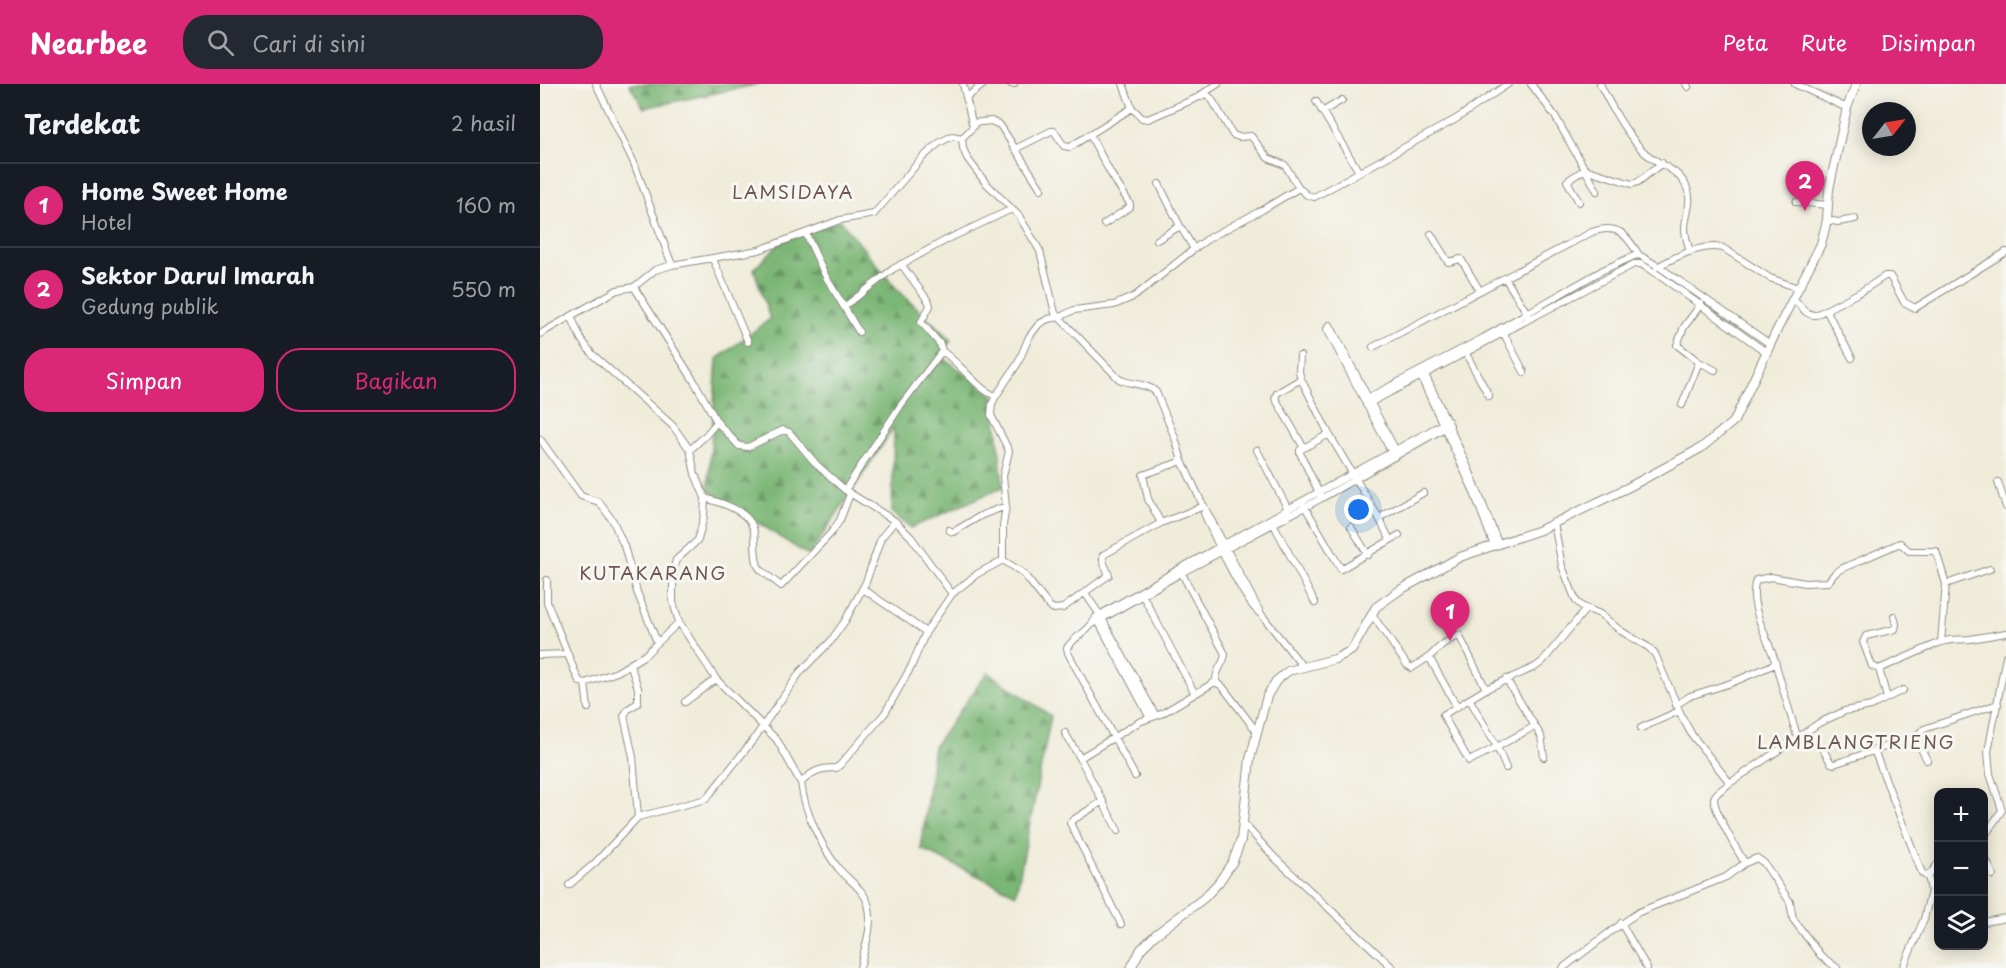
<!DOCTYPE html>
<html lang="id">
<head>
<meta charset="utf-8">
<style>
	:root { --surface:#171b24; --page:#242831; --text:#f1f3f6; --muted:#9ea1a6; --line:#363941; --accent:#db2777 }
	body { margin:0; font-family:"Playpen Sans",sans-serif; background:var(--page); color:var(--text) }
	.controls { position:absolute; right:18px; bottom:18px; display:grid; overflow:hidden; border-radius:12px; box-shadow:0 3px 15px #0003 }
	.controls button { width:54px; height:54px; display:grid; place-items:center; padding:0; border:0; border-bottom:2px solid var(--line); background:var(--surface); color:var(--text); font:30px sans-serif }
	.compass { position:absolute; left:1322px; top:18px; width:54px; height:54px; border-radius:50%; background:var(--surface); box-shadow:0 3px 15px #0003; rotate:59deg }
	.you { position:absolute; left:819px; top:426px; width:21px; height:21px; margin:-15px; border:4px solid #fff; border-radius:50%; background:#1a73e8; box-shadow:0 0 0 9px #1a73e833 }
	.badge { display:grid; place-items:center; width:39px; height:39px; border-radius:50%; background:var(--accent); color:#fff; font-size:20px; font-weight:700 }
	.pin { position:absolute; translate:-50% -50px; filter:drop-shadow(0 2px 3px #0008) }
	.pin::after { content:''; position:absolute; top:32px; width:21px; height:18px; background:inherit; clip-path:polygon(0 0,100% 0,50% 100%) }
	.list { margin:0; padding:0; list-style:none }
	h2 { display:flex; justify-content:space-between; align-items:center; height:78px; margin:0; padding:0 24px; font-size:26px }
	h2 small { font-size:20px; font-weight:400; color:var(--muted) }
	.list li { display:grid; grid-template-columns:39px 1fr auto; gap:18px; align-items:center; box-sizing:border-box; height:84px; padding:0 24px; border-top:2px solid var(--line) }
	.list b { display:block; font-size:22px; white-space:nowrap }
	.list p { margin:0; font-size:20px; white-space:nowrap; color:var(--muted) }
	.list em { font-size:20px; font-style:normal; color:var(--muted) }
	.actions { display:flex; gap:12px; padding:18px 24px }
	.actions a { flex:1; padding:14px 0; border:2px solid var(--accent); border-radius:24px; text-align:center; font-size:21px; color:var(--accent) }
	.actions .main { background:var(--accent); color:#fff }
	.icon { flex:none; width:33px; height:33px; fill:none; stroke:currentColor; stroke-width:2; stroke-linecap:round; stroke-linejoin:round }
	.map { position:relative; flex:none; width:1466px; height:884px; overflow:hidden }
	header { display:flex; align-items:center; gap:36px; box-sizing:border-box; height:84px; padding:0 30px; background:var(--accent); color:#fff }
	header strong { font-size:28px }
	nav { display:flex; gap:33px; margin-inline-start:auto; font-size:21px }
	.search { width:420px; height:54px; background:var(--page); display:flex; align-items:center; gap:15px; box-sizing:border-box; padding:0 21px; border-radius:24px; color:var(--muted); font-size:22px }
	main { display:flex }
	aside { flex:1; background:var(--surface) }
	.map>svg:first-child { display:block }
	.forest { fill:url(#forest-firs); stroke:#527050; stroke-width:1.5 }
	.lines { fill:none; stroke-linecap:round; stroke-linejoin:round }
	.minor-casing { stroke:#8e8c82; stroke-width:8 }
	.major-casing { stroke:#8e8c82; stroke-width:10 }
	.minor { stroke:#fff; stroke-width:6 }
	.major { stroke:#fff; stroke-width:8 }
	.labels { text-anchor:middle; stroke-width:6; stroke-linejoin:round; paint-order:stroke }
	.quarter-label { font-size:18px; letter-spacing:1.5px; fill:#6f5651; stroke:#f6f6f2 }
</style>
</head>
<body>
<header>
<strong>Nearbee</strong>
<div class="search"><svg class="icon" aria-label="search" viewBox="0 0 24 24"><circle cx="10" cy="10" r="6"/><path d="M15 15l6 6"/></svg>Cari di sini</div>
<nav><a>Peta</a><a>Rute</a><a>Disimpan</a></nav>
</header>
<main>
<aside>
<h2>Terdekat<small>2 hasil</small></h2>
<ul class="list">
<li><span class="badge">1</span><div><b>Home Sweet Home</b><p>Hotel</p></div><em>160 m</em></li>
<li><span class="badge">2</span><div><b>Sektor Darul Imarah</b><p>Gedung publik</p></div><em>550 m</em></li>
</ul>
<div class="actions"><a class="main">Simpan</a><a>Bagikan</a></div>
</aside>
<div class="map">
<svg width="1466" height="884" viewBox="0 0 1466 884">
	<defs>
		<pattern id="forest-firs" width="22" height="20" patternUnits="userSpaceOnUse" patternTransform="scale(1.5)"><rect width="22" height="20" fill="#7ab674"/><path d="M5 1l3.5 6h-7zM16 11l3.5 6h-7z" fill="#64945f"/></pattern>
	</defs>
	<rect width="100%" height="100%" fill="#f6f6f2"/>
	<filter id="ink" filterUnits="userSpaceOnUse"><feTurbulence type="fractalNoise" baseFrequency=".0167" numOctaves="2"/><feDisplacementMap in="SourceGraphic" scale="12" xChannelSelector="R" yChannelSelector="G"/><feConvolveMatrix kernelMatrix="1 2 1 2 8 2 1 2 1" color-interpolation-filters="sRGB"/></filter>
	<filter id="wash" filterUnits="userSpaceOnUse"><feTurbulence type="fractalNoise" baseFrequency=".008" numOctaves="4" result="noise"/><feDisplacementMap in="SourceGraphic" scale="24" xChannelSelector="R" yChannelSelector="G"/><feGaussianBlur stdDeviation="1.35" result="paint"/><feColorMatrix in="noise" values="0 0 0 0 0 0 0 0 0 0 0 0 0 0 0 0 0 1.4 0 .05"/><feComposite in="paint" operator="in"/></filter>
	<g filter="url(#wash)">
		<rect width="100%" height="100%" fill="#f0ecda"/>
		<path class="forest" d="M89 0H219L104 24Z
			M300 136 355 203 411 256 388 292 404 274 454 312 463 403 371 444 352 429 354 343 269 472 168 406 177 275 230 235 214 185 241 158Z
			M448 588 511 632 476 810 381 765 394 662Z"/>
	</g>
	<g filter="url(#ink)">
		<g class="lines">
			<g class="minor-casing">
				<path id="minor" d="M56 0 94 79 132 181
					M423 0 433 43 422 54 423 64 427 74 445 98 479 132 500 167 515 229 579 295C590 301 608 299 616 308L635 354 642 377 660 415 721 530 763 583
					M471 0H474
					M583 0 592 24
					M991 0 1015 32 1057 107
					M1060 0C1072 24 1084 46 1102 66 1116 81 1138 83 1147 104 1153 118 1145 131 1145 145 1145 152 1148 161 1150 168
					M1146 0 1148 3
					M1255 0 1307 24
					M662 10 678 0
					M427 13 444 0
					M776 17 819 88
					M782 28 802 16
					M433 42 432 39 451 37 460 41 501 105
					M550 51 571 90 590 120V123L564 140
					M475 65 511 47H514L524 62 530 63 592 24 602 34 608 35 666 10 671 14 693 51 699 53 711 52 728 74 745 81 759 104 767 111 774 113 916 35 968 0
					M619 100 640 142
					M1039 118 1027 97 1045 85 1092 100 1098 98 1122 79
					M1256 118 1288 121
					M1287 136 1298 138 1315 135
					M266 150 286 193 319 248
					M891 150 908 178 921 175 940 207
					M654 165 669 154 722 126 759 104
					M173 175 208 258
					M1117 183C1135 173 1162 159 1183 164L1230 194 1258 204
					M965 194 989 232
					M94 203 77 206 31 232 41 255 52 270 133 342 150 366
					M1253 214C1260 221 1266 232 1276 231L1322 207 1345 192H1350L1364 218 1375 224 1466 168
					M1161 220 1144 243 1137 261 1159 278 1175 286
					M304 223 353 185 408 155 472 125
					M1286 226 1312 274
					M963 248 984 288
					M0 250 31 232
					M833 263 1052 148C1078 139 1086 150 1099 171
					M402 267C419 278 439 307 456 312L478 279 489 253 499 240 508 235 520 233 534 226 574 221 595 212 654 165 640 142 617 156
					M925 268 949 312
					M760 272 759 288 761 295 789 350 839 434 850 456
					M884 288 930 388 959 461
					M879 289 933 406 954 462
					M761 295 737 309 735 314 764 364
					M456 312 452 320 451 331 469 367 463 392 466 422 463 441V476
					M824 316 943 254 1063 186 1094 172 1099 171 1118 182 1230 260
					M826 321 1094 180H1101L1117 190 1226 268
					M1142 321 1159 278
					M177 338 199 362 208 363 243 346 249 348 277 381 305 406 355 437 371 453 412 510
					M0 355 41 412 59 418 73 437 84 462 97 508 117 558
					M717 366 750 429
					M853 371 787 245 790 241 856 367
					M1458 398 1466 423
					M305 406 361 321 402 267 400 260 381 238 390 222 389 218 361 180
					M780 411 760 369V366L789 350
					M165 414C182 419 211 427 214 448 216 459 214 471 218 482L221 486 241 502 291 449 300 436 310 410
					M764 421 801 485 859 451
					M667 429H664C672 448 706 522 721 530
					M839 434 883 409
					M732 437 775 519
					M621 439 608 415 603 391 642 377
					M1014 439 1022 482 1036 517 1043 523 1060 530 1081 547 1108 563 1115 570 1142 633 1152 651 1190 699 1279 639 1305 627 1331 622 1363 606
					M811 443 828 471
					M409 446 413 448 442 431 466 422
					M640 486 685 570C684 581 675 585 676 598
					M7 496V518L37 593 40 598 45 599 77 588 105 571 139 538
					M323 505 386 548
					M545 509 560 531 616 632
					M602 510 654 608
					M831 529 867 581 872 584 889 573 917 623
					M557 535 610 634
					M553 540 641 489 782 414 910 341
					M1401 558 1406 500 1450 485
					M0 571 28 570
					M889 573 903 560 919 551 946 605
					M90 580 98 604V619L88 625 84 632 93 673 98 733
					M1339 585 1332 582 1323 558 1326 552 1355 545 1356 540 1354 532
					M966 595 1001 652 1004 673
					M45 599 48 624
					M1347 614 1339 585 1401 558 1410 556 1430 555 1466 549
					M930 616 957 663 929 677 903 631 946 605 995 583 1002 578 1046 525
					M145 618 176 595
					M1136 621 1150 612 1191 599 1235 580
					M1101 644 1139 627
					M525 649 540 674
					M1375 653 1387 676
					M1258 655C1250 629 1242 603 1235 577 1228 554 1207 520 1216 496L1231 493 1265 499 1288 498 1295 489 1301 485 1360 459 1369 467H1396L1406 500
					M1282 664 1291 679 1294 680 1375 653 1384 645 1458 620
					M1334 666 1382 789 1386 792 1389 791 1398 780
					M966 684 957 663 995 642
					M595 692 528 569 527 564C535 551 549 549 556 533L639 485 908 337
					M261 699 237 656 176 595 139 538 133 518V486L136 476 158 456 164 432 165 414 155 390 150 366 165 352 177 338 154 297 94 203 115 186 132 181 219 166 300 136 334 130 382 74 399 59 412 52 422 54
					M1190 699C1186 703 1174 709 1174 715 1174 727 1198 768 1205 779L1217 774 1224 779 1250 818 1253 835 1281 872 1297 884
					M563 717 533 736 530 739 581 840
					M703 739 735 774 853 884
					M578 747 540 674 599 638 621 630 675 598 682 602 717 648
					M1444 753 1462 726 1450 690 1448 668 1466 572
					M1444 771 1453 791
					M29 801 55 779 98 733 166 715 214 655 261 587 290 558 305 537 326 498 341 454 355 437
					M1444 838 1466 834
					M1081 839 1107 884
					M320 884C324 865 333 844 329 824 326 806 309 797 298 784 280 760 265 729 261 699 272 687 280 684 296 684L300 681 345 629 371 583 386 548 412 510 437 490 463 476 483 489 509 522 514 525 523 524 569 491 563 477V471L621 439 664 422
					M1023 884 1070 848 1099 828 1186 793 1205 779
					M1363 884 1384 835 1391 807 1388 792"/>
			</g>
			<g class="major-casing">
				<path id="major" d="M591 884 601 865 615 851 664 814 679 798 693 777 701 756 710 675 727 612 736 597 748 587 795 575 812 566 836 523 860 506 920 473 1000 446 1089 403 1161 364 1194 337 1237 246 1281 160 1287 136 1289 105 1307 24 1316 0"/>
			</g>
			<use href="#minor" class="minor"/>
			<use href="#major" class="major"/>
		</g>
	</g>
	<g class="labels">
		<g class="quarter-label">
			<text x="253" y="115">LAMSIDAYA</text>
			<text x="113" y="496">KUTAKARANG</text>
			<text x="1316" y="665">LAMBLANGTRIENG</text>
		</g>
	</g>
</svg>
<div class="controls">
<button>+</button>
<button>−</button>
<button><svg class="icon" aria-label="layers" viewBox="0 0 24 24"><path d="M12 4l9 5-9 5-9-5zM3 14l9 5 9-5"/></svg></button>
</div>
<svg class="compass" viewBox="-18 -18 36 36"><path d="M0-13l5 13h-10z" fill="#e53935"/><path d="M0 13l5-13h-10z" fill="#9ea1a6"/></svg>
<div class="you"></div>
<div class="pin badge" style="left:910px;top:557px">1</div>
<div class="pin badge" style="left:1265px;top:127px">2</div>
</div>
</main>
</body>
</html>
